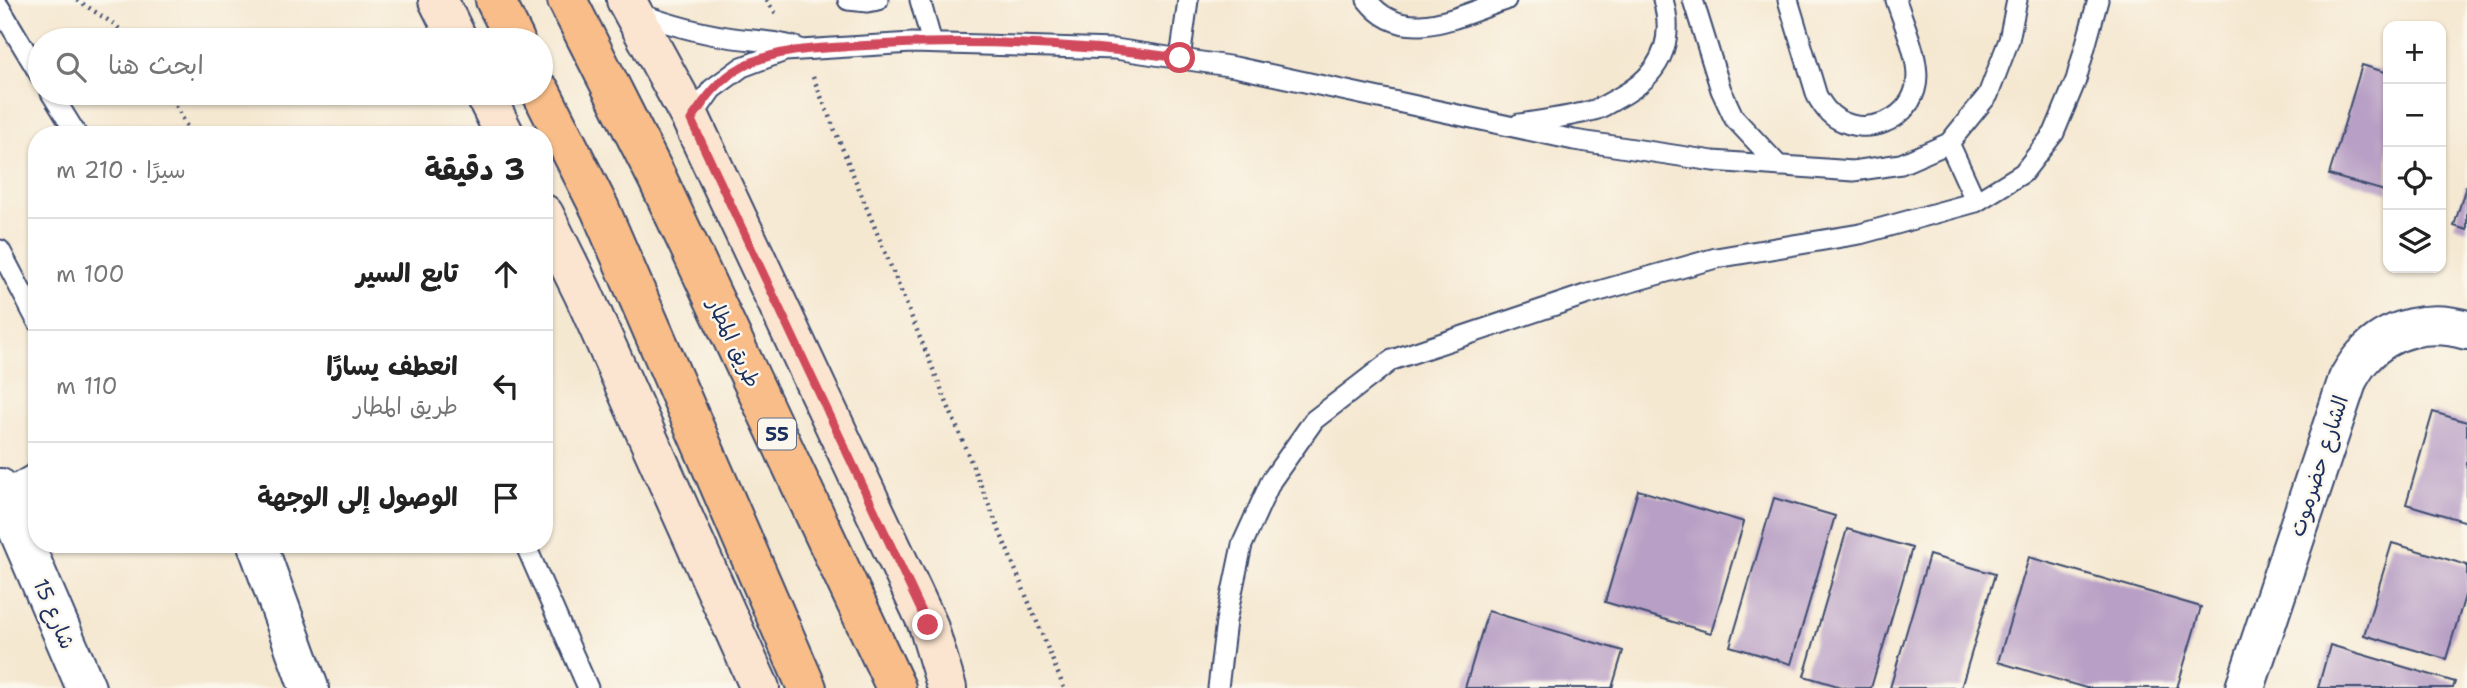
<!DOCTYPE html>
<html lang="ar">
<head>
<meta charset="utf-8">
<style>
	:root { --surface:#fff; --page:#f6f6f6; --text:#222; --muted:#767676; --line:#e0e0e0 }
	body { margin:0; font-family:"Shantell Sans","Playpen Sans Arabic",sans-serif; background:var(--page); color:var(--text); direction:rtl }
	.controls { position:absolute; right:21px; top:21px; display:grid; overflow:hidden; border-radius:14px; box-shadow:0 2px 5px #0004 }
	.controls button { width:63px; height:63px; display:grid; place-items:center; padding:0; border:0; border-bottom:2px solid var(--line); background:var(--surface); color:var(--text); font:35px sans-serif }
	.stop { position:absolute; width:21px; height:21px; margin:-16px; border:5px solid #d1495b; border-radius:50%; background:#fff }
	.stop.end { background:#d1495b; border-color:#fff; box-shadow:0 2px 7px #0008 }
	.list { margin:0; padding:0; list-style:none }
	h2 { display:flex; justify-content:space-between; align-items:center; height:91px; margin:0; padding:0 28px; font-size:30px }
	h2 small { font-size:23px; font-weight:400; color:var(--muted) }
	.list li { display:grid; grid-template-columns:46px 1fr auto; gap:21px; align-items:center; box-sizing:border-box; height:112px; padding:0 28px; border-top:2px solid var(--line) }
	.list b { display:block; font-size:26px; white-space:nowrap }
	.list p { margin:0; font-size:23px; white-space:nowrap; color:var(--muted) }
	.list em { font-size:23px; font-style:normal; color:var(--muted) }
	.icon { flex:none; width:38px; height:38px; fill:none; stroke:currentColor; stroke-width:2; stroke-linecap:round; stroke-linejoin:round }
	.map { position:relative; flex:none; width:2467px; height:688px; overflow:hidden; direction:ltr }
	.search { position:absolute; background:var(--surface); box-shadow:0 2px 5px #0004; left:28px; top:28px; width:525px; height:77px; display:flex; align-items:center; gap:18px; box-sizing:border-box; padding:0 24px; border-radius:38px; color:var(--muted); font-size:26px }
	.panel { position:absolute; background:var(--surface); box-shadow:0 2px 5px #0004; left:28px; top:126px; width:525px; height:427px; border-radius:28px; direction:rtl }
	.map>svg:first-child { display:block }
	.building { fill:#b89fc5 }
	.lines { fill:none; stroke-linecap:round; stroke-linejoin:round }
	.service-casing { stroke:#3c4b6f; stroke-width:23 }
	.minor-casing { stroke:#3c4b6f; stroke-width:42 }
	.secondary-casing { stroke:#3c4b6f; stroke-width:42 }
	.trunk-casing { stroke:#3c4b6f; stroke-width:42 }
	.path { stroke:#3c4b6f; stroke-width:4.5; stroke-dasharray:2 5; stroke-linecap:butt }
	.service { stroke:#fff; stroke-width:19 }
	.minor { stroke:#fff; stroke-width:38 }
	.secondary { stroke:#fce5d0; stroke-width:38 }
	.trunk { stroke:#f8bd89; stroke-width:38 }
	.route { stroke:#d1495b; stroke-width:9 }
	.labels { text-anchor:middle; stroke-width:5; stroke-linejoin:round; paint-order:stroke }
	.shield { fill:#fbf7ec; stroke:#5e6b89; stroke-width:2 }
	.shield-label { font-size:19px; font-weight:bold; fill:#1b2f5e }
	.street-label { font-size:21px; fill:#1b2f5e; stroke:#fbf7ec }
</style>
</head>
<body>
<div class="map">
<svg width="2467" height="688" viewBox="0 0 2467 688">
	<rect width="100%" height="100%" fill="#fbf7ec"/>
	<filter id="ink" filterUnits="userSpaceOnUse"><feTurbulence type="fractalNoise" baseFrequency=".0143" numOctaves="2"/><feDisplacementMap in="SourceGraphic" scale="14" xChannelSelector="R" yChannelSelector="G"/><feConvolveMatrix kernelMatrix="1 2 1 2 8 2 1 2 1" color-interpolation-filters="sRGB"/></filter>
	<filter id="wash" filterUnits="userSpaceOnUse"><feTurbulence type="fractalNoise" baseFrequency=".00686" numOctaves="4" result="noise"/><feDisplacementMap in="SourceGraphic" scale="28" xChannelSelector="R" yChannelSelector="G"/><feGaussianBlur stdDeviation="1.57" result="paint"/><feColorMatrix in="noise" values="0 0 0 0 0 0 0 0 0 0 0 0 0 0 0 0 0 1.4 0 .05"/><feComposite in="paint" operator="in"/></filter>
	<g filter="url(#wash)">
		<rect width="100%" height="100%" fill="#f5e8d1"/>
		<g id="blocks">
			<path class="building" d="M2362 65 2388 73V192L2329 175Z
				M2466 186H2467V230L2454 226Z
				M2433 412 2467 422V522L2406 504Z
				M1638 490 1744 522 1711 633 1605 602Z
				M1774 498 1835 516 1791 664 1730 646Z
				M1847 529 1912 548 1871 688H1845L1804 676Z
				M2392 543 2467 565V589L2446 659 2364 635Z
				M1929 555 1995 574 1961 688H1890Z
				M2029 557 2201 607 2177 688H2086L1998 662Z
				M1488 611 1623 651 1612 688H1465Z
				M2330 645 2455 682 2453 688H2318Z"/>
		</g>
	</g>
	<g filter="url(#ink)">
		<use href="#blocks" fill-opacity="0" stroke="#3c4b6f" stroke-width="2"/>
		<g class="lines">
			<g class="service-casing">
				<path id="service" d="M848 0 868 2 878 0
					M920 0 932 43
					M1367 0C1404 48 1459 15 1506 0
					M1693 0 1721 90 1734 118 1779 166
					M1788 0 1817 96C1823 106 1828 114 1839 120 1867 135 1905 122 1915 90 1923 65 1904 25 1896 0
					M0 8 40 75
					M637 13C668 24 694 32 727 37 751 41 775 40 798 48
					M1180 59 1188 0
					M51 93 77 135
					M691 119 712 89 742 67 785 51 912 43 1115 49 1235 67 1574 140 1713 161 1853 171 1901 164 1949 143 1988 95 2009 40 2017 0
					M1519 124C1544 120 1570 117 1594 110 1602 108 1610 102 1618 98 1658 77 1676 44 1663 0
					M1949 143 1976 202
					M0 250 37 321
					M525 544 588 688
					M1218 688 1226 621 1242 545 1271 481 1314 420 1392 360 1585 295 1716 258 1860 234 1976 202 2023 173 2054 133 2076 80 2098 0"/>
			</g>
			<g class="minor-casing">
				<path id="minor" d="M0 488 86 688
					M0 504 37 483
					M257 544 309 688
					M2245 688 2348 379C2352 372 2357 363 2363 357 2389 327 2430 319 2467 330"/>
			</g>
			<g class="secondary-casing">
				<path id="secondary" d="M438 0 458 40
					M626 0 691 119 928 625 947 688
					M484 93 505 135
					M544 214 583 293 760 688"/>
			</g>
			<g class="trunk-casing">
				<path id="trunk" d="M495 0 515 40
					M567 0 658 180 896 688
					M541 92 600 209 807 688"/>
			</g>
			<path class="path" d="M77 0 114 24 131 40
				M766 0 777 15
				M813 77 1064 688
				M170 93 191 135"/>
			<use href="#service" class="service"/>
			<use href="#minor" class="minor"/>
			<use href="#secondary" class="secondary"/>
			<use href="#trunk" class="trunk"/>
		</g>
	</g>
	<g class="lines" filter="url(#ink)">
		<path class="route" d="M928 625 691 120C705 99 719 79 742 67 777 48 818 49 856 46 964 39 1074 43 1180 58"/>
	</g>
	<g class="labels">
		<rect class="shield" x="758" y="418.5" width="38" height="31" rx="5"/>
		<g class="shield-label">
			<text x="777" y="441">55</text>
		</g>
		<g class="street-label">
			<text transform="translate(734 343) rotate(65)" y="7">طريق المطار</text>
			<text transform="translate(2319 466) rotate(-72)" y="7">الشارع حضرموت</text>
			<text transform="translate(54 614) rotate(67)" y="7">شارع 15</text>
		</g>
	</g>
</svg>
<div class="controls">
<button>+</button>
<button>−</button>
<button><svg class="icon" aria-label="locate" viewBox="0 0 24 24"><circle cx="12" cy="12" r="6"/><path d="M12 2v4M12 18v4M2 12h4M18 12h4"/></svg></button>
<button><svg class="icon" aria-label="layers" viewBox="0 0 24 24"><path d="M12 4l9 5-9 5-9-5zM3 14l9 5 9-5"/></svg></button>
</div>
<div class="stop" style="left:1180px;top:58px"></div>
<div class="stop end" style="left:928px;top:625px"></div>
<div class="search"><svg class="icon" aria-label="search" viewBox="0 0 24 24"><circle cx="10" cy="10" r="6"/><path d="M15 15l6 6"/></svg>ابحث هنا</div>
<section class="panel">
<h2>3 دقيقة<small>سيرًا · 210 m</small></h2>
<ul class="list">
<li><svg class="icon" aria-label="ahead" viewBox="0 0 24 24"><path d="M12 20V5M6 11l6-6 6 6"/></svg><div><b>تابع السير</b></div><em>100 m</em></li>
<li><svg class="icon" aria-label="left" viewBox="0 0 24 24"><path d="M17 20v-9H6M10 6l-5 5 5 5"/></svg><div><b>انعطف يسارًا</b><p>طريق المطار</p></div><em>110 m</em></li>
<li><svg class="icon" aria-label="arrive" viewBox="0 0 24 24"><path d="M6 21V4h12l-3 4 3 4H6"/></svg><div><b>الوصول إلى الوجهة</b></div></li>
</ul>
</section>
</div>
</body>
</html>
